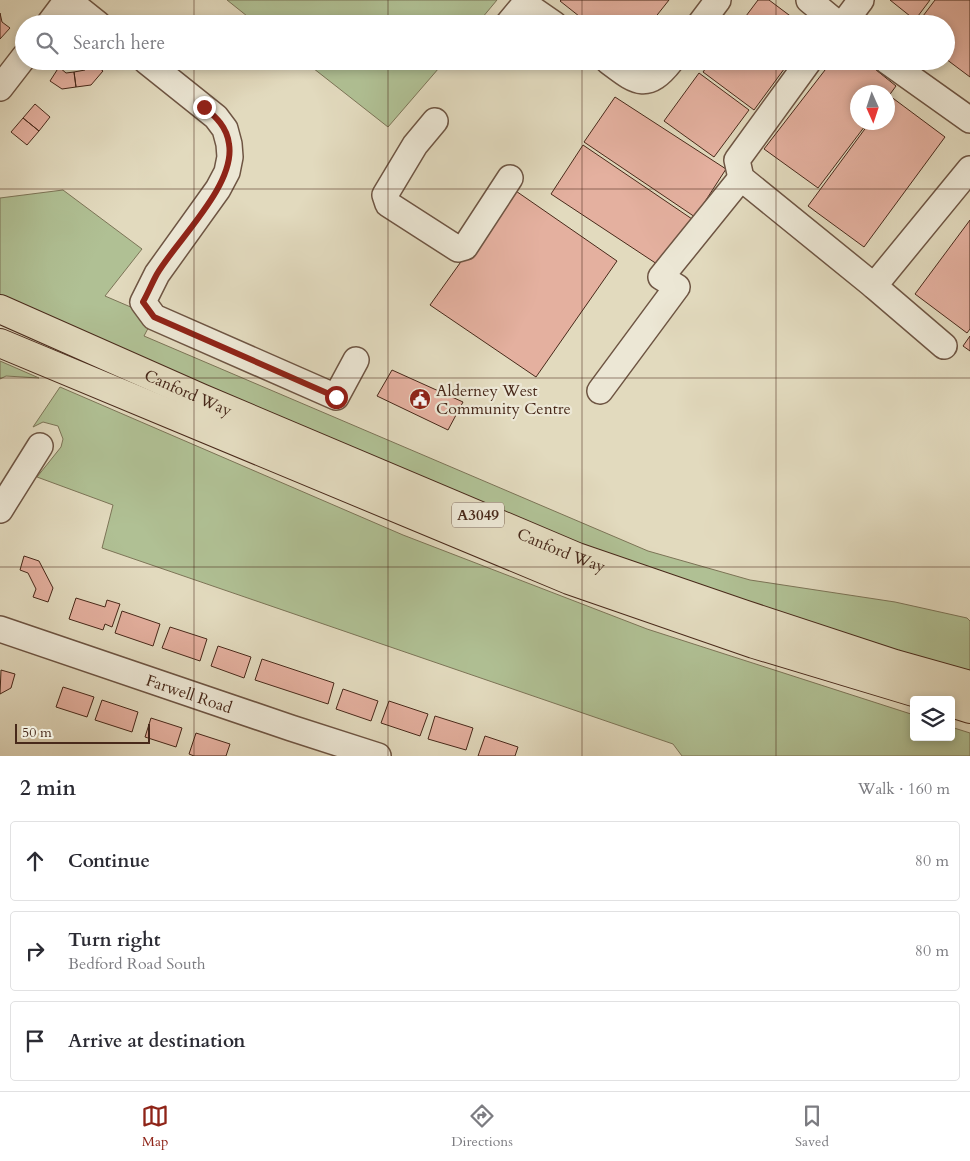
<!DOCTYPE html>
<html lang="en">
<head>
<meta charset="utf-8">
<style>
	:root { --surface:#fff; --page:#f2f2f3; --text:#2b2b33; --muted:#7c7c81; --line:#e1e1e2; --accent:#8f2418 }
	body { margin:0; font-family:Cardo,serif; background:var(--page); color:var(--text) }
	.controls { position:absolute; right:15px; bottom:15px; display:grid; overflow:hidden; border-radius:5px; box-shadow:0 2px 8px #0003 }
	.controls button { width:45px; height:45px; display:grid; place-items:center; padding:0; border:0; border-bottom:1px solid var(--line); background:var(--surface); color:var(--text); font:25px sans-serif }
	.compass { position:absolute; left:850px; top:85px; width:45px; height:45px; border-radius:50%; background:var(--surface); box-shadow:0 2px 8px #0003; rotate:177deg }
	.scale { position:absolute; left:15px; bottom:12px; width:135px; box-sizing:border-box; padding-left:5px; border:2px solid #48291a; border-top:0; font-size:14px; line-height:18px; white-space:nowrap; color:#48291a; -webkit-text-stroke:4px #ece7d5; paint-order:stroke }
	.stop { position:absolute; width:15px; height:15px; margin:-11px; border:4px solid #8f2418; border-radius:50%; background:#fff }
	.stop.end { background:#8f2418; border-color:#fff; box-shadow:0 1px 5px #0008 }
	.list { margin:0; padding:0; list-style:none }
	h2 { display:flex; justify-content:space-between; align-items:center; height:65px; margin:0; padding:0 20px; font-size:21px }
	h2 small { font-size:16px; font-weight:400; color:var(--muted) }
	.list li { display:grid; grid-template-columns:32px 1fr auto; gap:15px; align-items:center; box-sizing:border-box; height:80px; margin:0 10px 10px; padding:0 10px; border:1px solid var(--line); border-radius:5px }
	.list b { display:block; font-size:19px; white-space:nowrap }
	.list p { margin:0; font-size:16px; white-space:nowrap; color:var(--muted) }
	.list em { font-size:16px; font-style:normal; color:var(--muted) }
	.icon { flex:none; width:28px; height:28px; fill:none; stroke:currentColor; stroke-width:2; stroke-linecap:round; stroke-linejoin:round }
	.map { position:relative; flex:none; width:970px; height:756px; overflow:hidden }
	.search { position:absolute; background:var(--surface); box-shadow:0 2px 8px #0003; left:15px; right:15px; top:15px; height:55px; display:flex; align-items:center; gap:12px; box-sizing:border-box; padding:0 18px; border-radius:28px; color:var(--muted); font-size:19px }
	.sheet { height:335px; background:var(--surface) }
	nav { display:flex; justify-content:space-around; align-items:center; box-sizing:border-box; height:70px; border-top:1px solid var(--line); background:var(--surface); font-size:14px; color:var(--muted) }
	nav a { display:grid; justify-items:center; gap:2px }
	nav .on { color:var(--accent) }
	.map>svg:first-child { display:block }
	.green { fill:#b0c094; stroke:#7c7457 }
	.building { fill:#e4b09f; stroke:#48291a }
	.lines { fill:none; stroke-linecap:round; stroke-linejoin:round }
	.minor-casing { stroke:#6e5543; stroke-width:28 }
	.highway-casing { stroke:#48291a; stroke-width:30 }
	.minor { stroke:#ece7d5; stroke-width:25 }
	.highway { stroke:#e2dabe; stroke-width:28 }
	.route { stroke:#8f2418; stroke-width:6 }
	.grid { fill:none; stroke:#48291a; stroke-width:1; stroke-opacity:0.55 }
	.labels { text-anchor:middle; stroke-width:4.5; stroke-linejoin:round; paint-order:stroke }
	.shield { fill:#ece7d5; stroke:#796252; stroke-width:1 }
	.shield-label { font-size:15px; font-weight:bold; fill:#48291a }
	.poi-label { font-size:16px; fill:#48291a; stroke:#ece7d5; text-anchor:start }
	.street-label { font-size:16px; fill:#48291a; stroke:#ece7d5 }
</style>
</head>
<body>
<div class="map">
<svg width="970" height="756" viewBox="0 0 970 756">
	<rect width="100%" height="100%" fill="#e2dabe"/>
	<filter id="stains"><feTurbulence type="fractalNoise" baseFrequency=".004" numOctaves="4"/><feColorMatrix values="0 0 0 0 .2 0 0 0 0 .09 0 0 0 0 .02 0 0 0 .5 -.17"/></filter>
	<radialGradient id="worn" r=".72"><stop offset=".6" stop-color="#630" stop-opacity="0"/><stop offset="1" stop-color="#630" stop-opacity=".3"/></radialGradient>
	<path class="green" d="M227 0H497L477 24H257Z
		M304 61H445L388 127Z
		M63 190 142 249 105 296 154 317 144 336 648 551 750 580 895 602 967 618 970 621V677L560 539 0 299V198Z
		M0 361 39 378 6 376 0 379Z
		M60 387 403 535 647 629 914 715V737H951V727L970 733V756H682L673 744 102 548 113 505 37 477 61 447 63 439 58 426 43 422 33 427Z"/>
	<path class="building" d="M561 0H669L650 24H589L560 1Z
		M758 0H769L801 24H740Z
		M890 0H930L915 20Z
		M935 0H970V77L946 59V24H917Z
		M0 13 2 22 10 28 0 39Z
		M711 61H790L754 110 703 72Z
		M832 61H865L896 86 888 97V92H858V122H868L818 188 764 149Z
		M91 62 103 71 91 85 76 87 74 72 85 70Z
		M59 67 66 73 74 72 76 87 62 89 50 81Z
		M699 73 749 110 714 157 664 121Z
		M890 96 945 137 864 247 808 206 870 122H888V100Z
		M615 97 726 169 695 217 584 142Z
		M35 104 50 117 39 131 23 118Z
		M23 118 39 131 27 145 11 132Z
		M583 145 692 219 660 266 551 194Z
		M513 189 617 261 536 377 430 305Z
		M970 220V329L967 333 915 294Z
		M970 336V351L963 346Z
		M392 370 463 402 448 430 377 396Z
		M24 556 39 561 53 588 48 602 33 597 36 589 28 573 20 570Z
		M76 598 105 607 107 600 120 604 112 627 105 624 103 630 69 619Z
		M122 611 160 624 153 646 115 633Z
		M170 627 207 639 200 661 162 648Z
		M218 646 251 657 244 678 211 666Z
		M262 659 334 683 328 704 255 680Z
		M1 670 15 674 11 688 0 694Z
		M63 687 94 697 87 717 56 707Z
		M343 689 378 701 371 721 336 709Z
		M102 700 138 712 132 732 95 720Z
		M389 701 428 714 420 736 381 723Z
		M435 716 473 728 466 750 428 739Z
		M151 718 182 728 176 747 145 737Z
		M196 733 230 744 226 756H194L189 754Z
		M485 736 518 747 515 756H478Z"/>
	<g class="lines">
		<g class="minor-casing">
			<g id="minor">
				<path d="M68 0 98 24"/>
				<path d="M809 0 838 24"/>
				<path d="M525 4 554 24"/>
				<path d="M49 24 67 0"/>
				<path d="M508 24 528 0"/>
				<path d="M700 24 718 0"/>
				<path d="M843 24 861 0"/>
				<path d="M146 61 216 117 225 129 229 144 230 157 227 172 218 189 157 274 143 302 154 317 336 397 356 360"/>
				<path d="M608 61C635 81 646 93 671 61"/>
				<path d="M809 61 737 160 741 178 874 286 944 346"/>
				<path d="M887 61 970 120"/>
				<path d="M0 88 24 57"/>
				<path d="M435 121 415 145 385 195 388 204 458 249 465 247 510 178"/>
				<path d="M874 286 970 169"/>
				<path d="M600 391 677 287 661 277 741 178"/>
				<path d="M0 510 40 446"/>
				<path id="s1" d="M0 629 291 728 378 756"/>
			</g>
		</g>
		<g class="highway-casing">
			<g id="highway">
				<path id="s2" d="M0 309 201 398 577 557 743 614 895 664 970 685"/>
				<path d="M0 343 569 580 754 644 940 700"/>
				<path d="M951 703 970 709"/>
			</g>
		</g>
		<use href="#minor" class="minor"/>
		<use href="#highway" class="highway"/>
	</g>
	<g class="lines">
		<path class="route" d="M204 107C216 117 227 127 229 144 236 185 177 240 157 274 152 283 148 293 143 302L154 317 336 397"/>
	</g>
	<path class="grid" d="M194 0V24M388 0V24M582 0V24M776 0V24M194 61V756M388 61V756M582 61V756M776 61V756M0 189H970M0 378H970M0 567H970"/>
	<defs>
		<g id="civic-disc" transform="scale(1.125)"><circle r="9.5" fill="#8f2418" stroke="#ece7d5"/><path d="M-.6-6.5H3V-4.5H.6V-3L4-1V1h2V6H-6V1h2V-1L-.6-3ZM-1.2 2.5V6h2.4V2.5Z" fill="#fff"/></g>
	</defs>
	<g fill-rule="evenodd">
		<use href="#civic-disc" x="420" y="399"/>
	</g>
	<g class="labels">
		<rect class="shield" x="452" y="502.5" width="52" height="25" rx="4"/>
		<g class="shield-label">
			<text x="478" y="520">A3049</text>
		</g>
		<g class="poi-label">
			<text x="436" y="396">Alderney West<tspan x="436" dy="18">Community Centre</tspan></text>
		</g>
		<g class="street-label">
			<text dy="6" stroke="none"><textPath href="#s2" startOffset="206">Canford Way</textPath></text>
			<text dy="6" stroke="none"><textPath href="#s2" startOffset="611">Canford Way</textPath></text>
			<text dy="6" stroke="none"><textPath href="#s1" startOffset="200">Farwell Road</textPath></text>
		</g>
	</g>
	<rect width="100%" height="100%" filter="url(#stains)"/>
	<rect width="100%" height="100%" fill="url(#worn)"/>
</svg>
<div class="controls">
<button><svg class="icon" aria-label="layers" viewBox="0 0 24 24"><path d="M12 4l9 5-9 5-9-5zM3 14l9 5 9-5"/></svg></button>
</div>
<svg class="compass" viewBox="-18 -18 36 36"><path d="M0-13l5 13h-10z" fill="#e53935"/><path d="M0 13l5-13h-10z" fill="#7c7c81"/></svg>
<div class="scale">50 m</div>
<div class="stop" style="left:336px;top:397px"></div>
<div class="stop end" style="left:204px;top:107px"></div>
<div class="search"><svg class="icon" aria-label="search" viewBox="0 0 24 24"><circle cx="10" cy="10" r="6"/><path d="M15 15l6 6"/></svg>Search here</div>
</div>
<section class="sheet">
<h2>2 min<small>Walk · 160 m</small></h2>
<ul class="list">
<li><svg class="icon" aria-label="ahead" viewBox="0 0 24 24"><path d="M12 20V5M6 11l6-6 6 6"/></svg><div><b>Continue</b></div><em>80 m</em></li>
<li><svg class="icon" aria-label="right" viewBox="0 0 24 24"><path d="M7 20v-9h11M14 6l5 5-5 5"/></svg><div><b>Turn right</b><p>Bedford Road South</p></div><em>80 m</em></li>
<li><svg class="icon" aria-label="arrive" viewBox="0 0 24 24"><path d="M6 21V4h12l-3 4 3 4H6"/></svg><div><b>Arrive at destination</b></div></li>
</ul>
</section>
<nav>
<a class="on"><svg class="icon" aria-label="map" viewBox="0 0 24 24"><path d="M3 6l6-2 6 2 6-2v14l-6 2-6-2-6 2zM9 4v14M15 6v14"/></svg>Map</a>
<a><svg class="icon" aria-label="directions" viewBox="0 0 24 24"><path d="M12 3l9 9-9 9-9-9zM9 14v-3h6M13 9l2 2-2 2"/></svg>Directions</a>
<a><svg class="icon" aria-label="saved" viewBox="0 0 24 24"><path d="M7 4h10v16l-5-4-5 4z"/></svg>Saved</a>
</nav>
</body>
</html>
